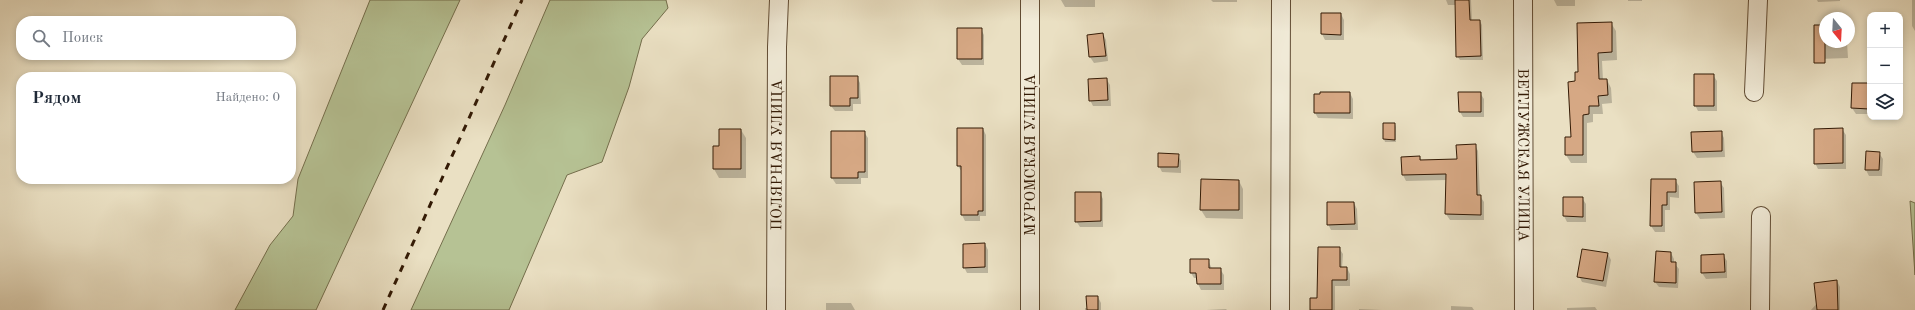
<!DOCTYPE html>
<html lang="ru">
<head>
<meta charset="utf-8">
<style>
	:root { --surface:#fff; --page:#f2f2f3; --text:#1f2937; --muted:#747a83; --line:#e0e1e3 }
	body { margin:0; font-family:"Old Standard TT",serif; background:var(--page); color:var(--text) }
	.controls { position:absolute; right:12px; top:12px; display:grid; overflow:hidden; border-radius:8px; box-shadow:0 2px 6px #0003 }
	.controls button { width:36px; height:36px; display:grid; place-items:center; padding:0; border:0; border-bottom:1px solid var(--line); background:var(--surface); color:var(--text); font:20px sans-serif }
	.compass { position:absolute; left:1819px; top:12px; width:36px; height:36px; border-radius:50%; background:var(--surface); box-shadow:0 2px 6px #0003; rotate:162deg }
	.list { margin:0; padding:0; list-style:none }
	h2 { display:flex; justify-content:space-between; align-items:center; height:52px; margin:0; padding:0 16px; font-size:17px }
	h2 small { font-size:13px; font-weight:400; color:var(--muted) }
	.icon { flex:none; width:22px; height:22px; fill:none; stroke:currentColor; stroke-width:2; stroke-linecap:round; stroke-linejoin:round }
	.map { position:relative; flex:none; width:1915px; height:310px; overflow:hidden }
	.search { position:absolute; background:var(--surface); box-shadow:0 2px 6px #0003; left:16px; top:16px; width:280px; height:44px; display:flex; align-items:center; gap:10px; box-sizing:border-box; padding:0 14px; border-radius:16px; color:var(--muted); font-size:15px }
	.panel { position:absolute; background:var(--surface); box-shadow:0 2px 6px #0003; left:16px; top:72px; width:280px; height:112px; border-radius:16px }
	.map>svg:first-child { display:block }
	.green { fill:#b6c294; stroke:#746e4c }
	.shadow { fill:#0003 }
	.building { fill:#d6a884; stroke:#331a05 }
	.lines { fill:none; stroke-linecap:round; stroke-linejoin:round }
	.street-casing { stroke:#614c34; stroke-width:20 }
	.street { stroke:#f1ebd8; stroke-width:18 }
	.rail { stroke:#331a05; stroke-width:3; stroke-dasharray:7 7; stroke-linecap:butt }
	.labels { text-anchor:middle; stroke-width:4; stroke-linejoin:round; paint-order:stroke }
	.street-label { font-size:15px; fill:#331a05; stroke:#f1ebd8 }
</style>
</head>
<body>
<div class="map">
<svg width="1915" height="310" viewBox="0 0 1915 310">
	<rect width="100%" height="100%" fill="#eae0c3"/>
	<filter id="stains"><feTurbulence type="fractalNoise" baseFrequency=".005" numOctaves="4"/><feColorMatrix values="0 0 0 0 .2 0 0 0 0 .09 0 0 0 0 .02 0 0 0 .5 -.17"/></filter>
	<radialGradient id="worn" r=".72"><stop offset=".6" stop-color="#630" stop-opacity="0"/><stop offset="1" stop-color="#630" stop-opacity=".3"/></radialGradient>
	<path class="green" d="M370 0H460L316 310H235L270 245 293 216 298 179Z
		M550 0H666L668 8 642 39 629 87 602 162 567 175 509 310H411L505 105Z
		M1910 201 1915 203V275Z"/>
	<path class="shadow" d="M1061 0H1095V7H1065Z
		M1211 0H1237V2H1213Z
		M1446 0H1471L1472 21H1480L1482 25 1483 60H1460L1457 56 1456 5H1448Z
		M1554 0H1575V6H1557Z
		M1628 0H1642V1H1628Z
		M1817 0H1840V1L1818 2Z
		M1912 0H1915V31L1912 26Z
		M1341 14 1344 20V40H1325L1322 34Z
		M1611 23 1616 31 1617 60 1602 61 1603 80H1607L1611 88 1612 103 1602 104 1603 114H1593V122L1587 123V163H1571L1566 155 1572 138 1576 82 1579 73Z
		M1825 26V42H1847L1848 58 1818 59Z
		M981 29 984 35V65H962L958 59Z
		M1103 34 1106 40 1108 61 1094 63 1090 57Z
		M1713 75 1717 81V111H1698L1695 105Z
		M857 77 860 83 861 104H853V111H835L831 106Z
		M1107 80 1110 85 1111 106H1093L1090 100Z
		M1853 84H1870V114H1856L1852 108Z
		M1350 93 1353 99V119L1318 118 1315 113Z
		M1480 93 1484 99V117H1463L1460 112Z
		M1384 124H1395L1396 127V142H1385L1384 139Z
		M983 129 986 135V216H980V221H965L962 215V172L958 166Z
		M1842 129 1846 135V169H1818L1815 163Z
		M741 130 746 138V178H719L714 169V147H720Z
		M832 132H864L868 138V178H861V184H836L832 178Z
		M1721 132 1724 138 1725 157 1697 158 1693 152 1692 133Z
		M1475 145 1478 151 1480 196 1484 202V220H1450L1446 214 1447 180 1406 181 1403 175 1420 157 1422 161 1458 160Z
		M1879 153 1883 159 1882 176H1869L1866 170Z
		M1178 155 1181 161V173L1162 172 1159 166Z
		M1652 180H1675L1679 186V198L1670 197V210H1665V232H1655L1651 226Z
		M1239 181 1243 189V219L1206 218 1201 210Z
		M1720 182 1724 188 1725 218 1700 219 1696 213 1695 183Z
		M1100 193 1103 199V227H1080L1076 221Z
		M1564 198H1582L1586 204V222H1567L1564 216Z
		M1354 203 1357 209 1358 230H1331L1328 224Z
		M985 244 988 250V273H967L964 267Z
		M1339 248 1343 254 1342 268H1347L1350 274V286H1335V310H1311L1318 299Z
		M1671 253 1674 259V263L1679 269 1678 288 1659 287 1655 282Z
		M1608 254 1611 260 1606 287 1582 282 1579 276Z
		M1723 255 1727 261V278L1706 279 1702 273V256Z
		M1208 260 1212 269H1220L1224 275V290H1201L1198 284 1197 278H1194L1191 273Z
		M1837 281 1840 287V310H1811Z
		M1098 297 1101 303V310H1085V308H1088Z
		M826 303H851L855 310H826Z
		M1451 306 1472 307 1474 310H1451Z
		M1595 307 1597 310H1567V308Z
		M1226 309 1227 310H1206Z
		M1359 309 1382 310H1359Z"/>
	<path class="building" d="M1455 0H1469L1470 20H1480L1481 56 1456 57Z
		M1321 13H1341V35L1321 34Z
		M1612 22V52L1598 53 1599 79H1607L1608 95 1598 96 1599 106H1589V114L1583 115V155H1565V137H1571L1568 82 1575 81V72H1578L1577 23Z
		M1814 25H1825V63H1814Z
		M957 28H982V59H957Z
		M1103 33 1106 56 1089 57 1087 35Z
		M1694 74H1714V106H1694Z
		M830 76H858V98H850V106H830Z
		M1107 78 1108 100 1089 101 1088 79Z
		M1852 83H1870L1869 109 1851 108Z
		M1320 92H1350V113H1314V94H1320Z
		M1458 92H1481V112H1459Z
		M1383 123H1395V140L1383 139Z
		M957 128H983V211H978V215H961V166H957Z
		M1843 128V163L1814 164V129Z
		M719 129H741V169H713V146H719Z
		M831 131H865V172H858V178H831Z
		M1722 131V151L1692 152 1691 132Z
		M1476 144 1477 195H1481V215L1445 214 1446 174 1402 175 1401 157 1420 156V160L1457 159 1456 145Z
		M1866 151 1880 152 1879 170H1865Z
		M1158 153 1179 154 1178 167H1158Z
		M1201 179 1239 180V210H1200Z
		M1651 179H1676V192H1667V205H1662V226H1650Z
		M1721 181 1722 212 1695 213 1694 182Z
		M1075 192H1101V221L1075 222Z
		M1563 197H1583V217L1563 216Z
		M1327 202H1354L1355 224 1327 225Z
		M985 243V267L963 268V244Z
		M1318 247H1340V267H1347V280H1332V310H1310V298H1317Z
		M1582 249 1608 253 1603 281 1577 277Z
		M1656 251 1671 252V262H1676V283L1654 282Z
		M1724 254 1725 272 1701 273V255Z
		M1190 259H1209V268H1221V284H1197L1196 273H1190Z
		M1837 280 1838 310H1817L1814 283Z
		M1086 296H1098V310H1087Z"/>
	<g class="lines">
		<g class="street-casing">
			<g id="street">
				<path d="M1030 0V310"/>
				<path id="s1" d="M1523 0 1524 310"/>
				<path d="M1754 92 1758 0"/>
				<path id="s2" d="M776 310 777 47 779 0"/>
				<path d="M1280 310 1281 0"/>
				<path d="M1760 310 1761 216"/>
			</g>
		</g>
		<use href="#street" class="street"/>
		<path class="rail" d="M383 310 522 0"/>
	</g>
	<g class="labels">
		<g class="street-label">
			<text dy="5" stroke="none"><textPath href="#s2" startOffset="155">ПОЛЯРНАЯ УЛИЦА</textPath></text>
			<text transform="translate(1030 155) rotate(-90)" y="5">МУРОМСКАЯ УЛИЦА</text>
			<text dy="5" stroke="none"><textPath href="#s1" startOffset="155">ВЕТЛУЖСКАЯ УЛИЦА</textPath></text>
		</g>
	</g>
	<rect width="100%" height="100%" filter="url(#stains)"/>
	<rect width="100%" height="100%" fill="url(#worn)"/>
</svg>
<div class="controls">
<button>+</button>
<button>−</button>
<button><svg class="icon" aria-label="layers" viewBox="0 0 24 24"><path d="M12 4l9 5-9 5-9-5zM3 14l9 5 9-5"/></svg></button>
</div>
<svg class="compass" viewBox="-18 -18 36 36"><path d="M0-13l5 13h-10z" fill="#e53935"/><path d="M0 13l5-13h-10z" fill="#747a83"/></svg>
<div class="search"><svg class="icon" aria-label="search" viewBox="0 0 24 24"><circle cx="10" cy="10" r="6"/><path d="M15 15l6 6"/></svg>Поиск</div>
<section class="panel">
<h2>Рядом<small>Найдено: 0</small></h2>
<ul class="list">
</ul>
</section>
</div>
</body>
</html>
